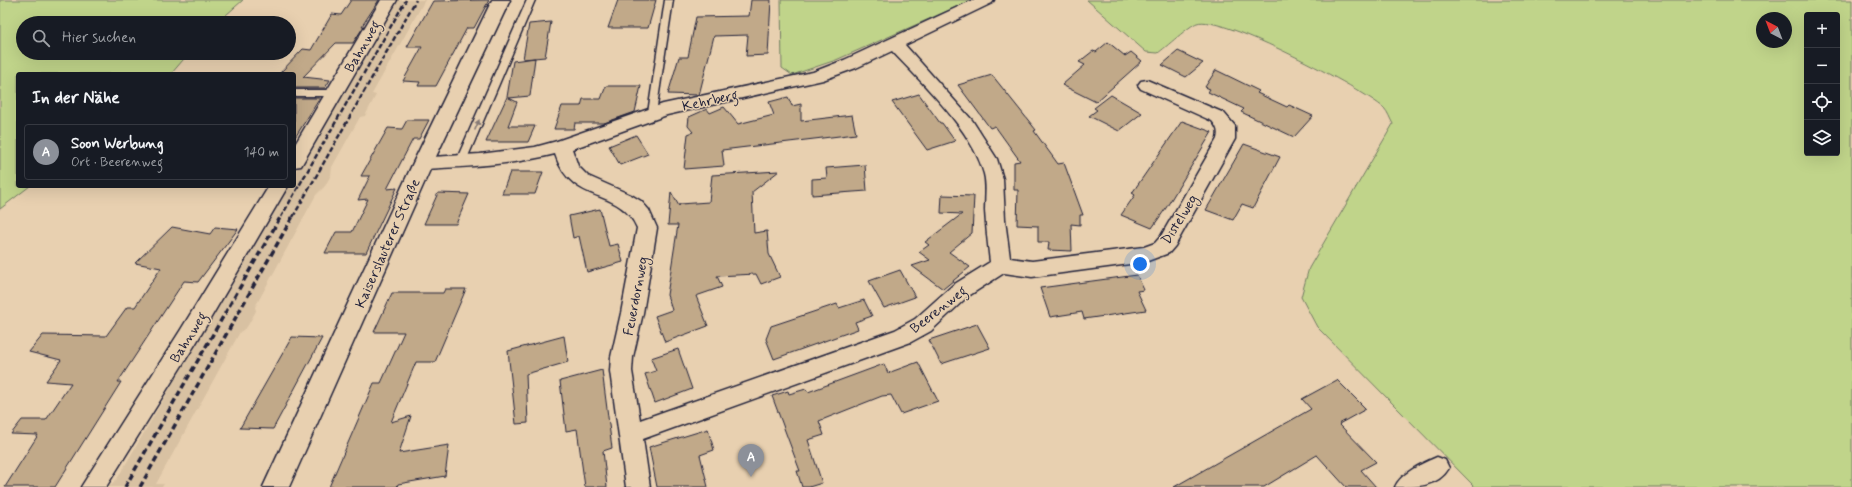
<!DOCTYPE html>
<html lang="de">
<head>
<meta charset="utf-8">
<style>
	:root { --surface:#171b24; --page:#20242c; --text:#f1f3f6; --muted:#9ea1a6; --line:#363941; --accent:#8c9099 }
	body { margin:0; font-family:Mynerve,sans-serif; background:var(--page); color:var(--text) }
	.controls { position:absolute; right:12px; top:12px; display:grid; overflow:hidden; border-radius:4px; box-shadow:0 4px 16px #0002 }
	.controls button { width:36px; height:36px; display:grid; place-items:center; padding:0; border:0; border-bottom:1px solid var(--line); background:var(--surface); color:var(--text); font:20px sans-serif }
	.compass { position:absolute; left:1756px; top:12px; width:36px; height:36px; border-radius:50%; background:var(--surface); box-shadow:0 4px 16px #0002; rotate:318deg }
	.you { position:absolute; left:1140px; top:264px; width:14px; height:14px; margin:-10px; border:3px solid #fff; border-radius:50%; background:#1a73e8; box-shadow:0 0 0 6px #1a73e833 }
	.badge { display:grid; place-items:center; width:26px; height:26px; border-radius:50%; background:var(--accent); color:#fff; font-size:13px; font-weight:700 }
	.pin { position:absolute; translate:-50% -33px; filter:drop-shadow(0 1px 2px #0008) }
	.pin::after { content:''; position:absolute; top:21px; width:14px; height:12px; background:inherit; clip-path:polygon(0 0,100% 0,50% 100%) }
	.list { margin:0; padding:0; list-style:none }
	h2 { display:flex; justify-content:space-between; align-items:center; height:52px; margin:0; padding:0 16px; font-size:17px }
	h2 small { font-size:13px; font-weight:400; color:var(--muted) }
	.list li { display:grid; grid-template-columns:26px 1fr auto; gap:12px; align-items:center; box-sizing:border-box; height:56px; margin:0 8px 8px; padding:0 8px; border:1px solid var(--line); border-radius:4px }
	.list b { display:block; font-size:15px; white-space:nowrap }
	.list p { margin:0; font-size:13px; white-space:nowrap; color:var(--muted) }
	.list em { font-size:13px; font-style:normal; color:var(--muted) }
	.icon { flex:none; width:22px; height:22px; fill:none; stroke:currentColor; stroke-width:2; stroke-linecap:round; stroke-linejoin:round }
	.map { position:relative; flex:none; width:1852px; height:487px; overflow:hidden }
	.search { position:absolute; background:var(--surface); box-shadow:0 4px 16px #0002; left:16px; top:16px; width:280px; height:44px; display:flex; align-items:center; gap:10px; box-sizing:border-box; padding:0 14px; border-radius:22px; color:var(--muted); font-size:15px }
	.panel { position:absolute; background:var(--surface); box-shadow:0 4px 16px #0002; left:16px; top:72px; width:280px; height:116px; border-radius:4px }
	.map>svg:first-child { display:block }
	.built { fill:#d8c1a2 }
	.green { fill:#c0d48a; stroke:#717b62; fill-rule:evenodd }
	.building { fill:#c1a989; stroke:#22223b }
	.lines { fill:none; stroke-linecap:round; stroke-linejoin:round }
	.service-casing { stroke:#22223b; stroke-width:3 }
	.minor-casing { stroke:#22223b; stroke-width:3 }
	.secondary-casing { stroke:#22223b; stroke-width:3 }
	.service { fill:#e8d0b0; fill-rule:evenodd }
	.minor { fill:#e8d0b0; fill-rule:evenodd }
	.secondary { fill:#e8d0b0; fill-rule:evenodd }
	.rail-far1 { stroke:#22223b; stroke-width:2.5; stroke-dasharray:5 2.5; stroke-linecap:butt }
	.rail { stroke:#22223b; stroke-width:3.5; stroke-dasharray:6 3.5; stroke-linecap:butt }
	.oneway { fill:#857976 }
	.labels { text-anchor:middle; stroke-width:3; stroke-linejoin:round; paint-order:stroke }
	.street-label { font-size:14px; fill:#22223b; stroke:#e8d0b0 }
</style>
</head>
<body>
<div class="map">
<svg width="1852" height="487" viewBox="0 0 1852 487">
	<rect width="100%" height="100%" fill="#e8d0b0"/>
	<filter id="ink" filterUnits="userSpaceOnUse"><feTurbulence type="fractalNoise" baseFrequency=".025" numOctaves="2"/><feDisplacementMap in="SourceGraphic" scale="8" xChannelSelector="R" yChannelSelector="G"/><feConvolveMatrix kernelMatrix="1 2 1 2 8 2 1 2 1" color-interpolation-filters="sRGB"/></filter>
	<g filter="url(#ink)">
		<path class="built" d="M397 0H425L372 94 376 95 365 116 360 117 332 167 331 175 325 186 316 195 255 307 256 311 247 327 240 332 156 484H164L162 487H108L117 479 204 330 202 325 210 313 218 306 286 191V186H294V174Z"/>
		<path class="green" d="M0 0H243L217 23H23V53H189L171 74H18V186H30L0 209Z
			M781 0H972L836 60 792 75 782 68Z
			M1087 0H1852V487H1475L1317 327 1301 297 1309 268 1393 124C1390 119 1388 112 1384 108 1363 89 1221 14 1197 23 1190 25 1165 48 1158 53L1146 52ZM1807 15H1837V153H1807ZM1762 18H1786V42H1762Z"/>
		<path class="building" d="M351 0H379L362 26H364L353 43H336L303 77 330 80 325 88H294V74H279L303 49 311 50 332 14 341 15Z
			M489 0 474 28H467L436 86H418L420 82 403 81 422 47H407L433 1Z
			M618 0H656L648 28H608Z
			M751 0H771L768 55 746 56 748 35 714 36 699 95 668 94 679 57H688L696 17 749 16Z
			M551 22 545 57 523 59 529 24Z
			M1108 42 1125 56 1131 52 1142 61 1096 102 1062 85 1085 65 1079 62 1093 51 1096 52Z
			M1178 51 1203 63 1186 77 1162 65Z
			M535 58 530 96 509 98 517 102 508 126H535L528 142H486L507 97 513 61Z
			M1216 70 1259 91 1257 93 1287 107 1289 105 1313 116 1294 137 1241 112 1244 109 1208 92 1210 89 1205 87Z
			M992 75 1036 130 1034 131 1058 164 1064 163 1083 215H1080V225L1071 224 1072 251 1048 250 1049 242H1038V226L1017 225 1018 190H1014V162L1020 161 995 126 990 128 958 85Z
			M606 86H641L635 112 604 123H575L574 129H554L562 106H581L583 99H601Z
			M919 94 940 123H942L955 141 927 150 892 102Z
			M1111 95 1142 113 1119 131 1089 116 1097 110 1094 108Z
			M788 97 792 106 801 104V121L852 115 856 134 722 150 724 166 684 169 688 134 693 132 688 126 689 117 707 109 710 113 724 107 738 124 774 115 769 102Z
			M294 98H320L294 139Z
			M407 120H429L419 139H413L387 189 397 188 366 253H325L336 232H352L368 199 358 200 370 176H361L388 128 402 129Z
			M1182 121 1212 132 1166 208 1152 228 1121 215 1135 195 1132 193Z
			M636 135 648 154 620 165 609 146Z
			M1244 144 1280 157 1253 208 1242 204 1233 220 1206 210Z
			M865 165 867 191 812 195V179L827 178 826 168Z
			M779 171 752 192 754 233 767 231 769 254 780 277 761 284 756 274 717 276 722 287 696 296 708 326 665 342 655 316 672 310 667 295 678 225H668L671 192 679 206 680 204 709 202 712 175Z
			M510 172H543L535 194H502Z
			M438 193 469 194 456 224H424Z
			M942 195 974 196 972 233 949 252 970 267 943 289 912 266 930 260 919 252 929 245 925 242 962 214 941 213Z
			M600 209 609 246 618 244 623 262 587 272 579 236 573 238 569 216Z
			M172 227 210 234 215 227 238 229 198 282 184 281 118 382H121L55 487H5L38 435 11 434 22 420H46L71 383 46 381 61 360 29 352 43 335 106 336 127 307H135L161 268 135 263Z
			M900 270 915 297 884 308 869 281Z
			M1137 275 1144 290 1137 291 1146 310 1084 319 1082 312 1050 317 1040 288Z
			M445 289H466L435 362H416L391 422 411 416 399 453 449 445 445 476 398 484 397 487H329L374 383H381L404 332H374L392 293H443Z
			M864 300 872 316 855 322 858 329 774 359 766 339 771 326 837 304 839 308Z
			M977 324 990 348 941 364 929 340Z
			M564 336 568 362 526 374 528 423 516 424 508 351Z
			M292 337 322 338 273 429 240 428Z
			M678 349 692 389 655 403 645 374 656 371 651 358Z
			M918 362 938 401 901 414 891 395 882 396 819 421 824 435 808 440 822 483 809 487H802L797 471H800L772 396 788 391 789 394 806 389 808 392 884 364 888 373Z
			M602 370 612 448 603 451 607 487H585L577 429 566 431 560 381Z
			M1337 380 1366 409 1339 424 1376 462 1361 470 1376 487H1346L1317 455 1264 487H1174L1311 409 1302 399Z
			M708 429 714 450 700 455 708 487H657L649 447Z"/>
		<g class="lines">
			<g class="service-casing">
				<path id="service" d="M527 0H535L466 161 461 164 458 163 456 161Z
					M665 0H673L656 113 652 116 648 113Z
					M294 90H335L339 93 335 96H294Z"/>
			</g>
			<g class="minor-casing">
				<path id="minor" d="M381 0H397L301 166 294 167V146Z
					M973 0H994L992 3 905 45 972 120 997 159 1003 179 1005 220 1010 258 1032 261 1144 247 1155 243 1161 236 1217 139C1219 131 1217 127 1212 121L1141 89 1138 85 1141 81 1147 80 1224 113 1235 126V139L1175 246 1169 253 1145 262 1032 277 1004 273 967 297 931 331 911 342 643 439 650 487H626L610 371 611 357 621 313 637 228C620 186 572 207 555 154 512 165 467 167 423 169L416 168 414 163 416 158 480 154 535 147 557 141 663 104 813 72 844 60ZM892 51C922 83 973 131 984 174 987 186 985 198 985 210 986 228 988 245 990 262L953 285 915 319 895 330 640 420 632 371 633 357 643 313 657 228 649 210 641 201 631 195 588 176 578 166 572 149 667 115 823 80 856 68Z
					M269 186H288L196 343 106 487H81L180 331Z
					M1437 457 1445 460 1449 468C1438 487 1416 487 1395 487 1401 473 1423 463 1437 457Z"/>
			</g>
			<g class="secondary-casing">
				<path id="secondary" d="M492 0H510L433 163 289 487H263L413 163Z"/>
			</g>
			<use href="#service" class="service"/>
			<use href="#minor" class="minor"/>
			<use href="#secondary" class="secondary"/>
			<path class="rail-far1" d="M281 217 406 0
				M293 217 416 0"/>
			<path class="rail" d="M125 487 281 216
				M140 487 293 216"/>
		</g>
		<defs><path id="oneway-solid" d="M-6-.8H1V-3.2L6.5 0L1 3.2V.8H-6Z"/></defs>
		<use class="oneway" href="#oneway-solid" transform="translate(477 125) rotate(-67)"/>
	</g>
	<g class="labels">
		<g class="street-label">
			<text transform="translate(362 46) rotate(-60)" y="5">Bahnweg</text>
			<text transform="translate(710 100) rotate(-12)" y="5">Kehrberg</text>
			<text transform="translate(1179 219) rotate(-58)" y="5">Distelweg</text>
			<text transform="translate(387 243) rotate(-66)" y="5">Kaiserslauterer Straße</text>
			<text transform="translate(635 296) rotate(-79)" y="5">Feuerdornweg</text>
			<text transform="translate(938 309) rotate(-38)" y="5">Beerenweg</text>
			<text transform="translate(188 337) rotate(-58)" y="5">Bahnweg</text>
		</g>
	</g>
</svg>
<div class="controls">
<button>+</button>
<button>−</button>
<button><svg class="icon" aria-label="locate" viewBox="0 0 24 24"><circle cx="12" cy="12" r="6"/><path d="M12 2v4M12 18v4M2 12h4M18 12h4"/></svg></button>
<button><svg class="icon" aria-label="layers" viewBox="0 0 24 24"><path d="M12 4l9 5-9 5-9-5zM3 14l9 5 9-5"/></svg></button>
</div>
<svg class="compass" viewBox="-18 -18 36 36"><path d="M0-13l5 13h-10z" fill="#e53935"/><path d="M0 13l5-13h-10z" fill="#9ea1a6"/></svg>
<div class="you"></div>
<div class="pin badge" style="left:751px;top:477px">A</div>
<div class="search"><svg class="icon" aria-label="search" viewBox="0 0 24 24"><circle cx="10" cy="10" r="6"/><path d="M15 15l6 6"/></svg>Hier suchen</div>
<section class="panel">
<h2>In der Nähe<small></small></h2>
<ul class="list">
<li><span class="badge">A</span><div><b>Soon Werbung</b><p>Ort · Beerenweg</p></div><em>140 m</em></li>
</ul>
</section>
</div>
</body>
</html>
